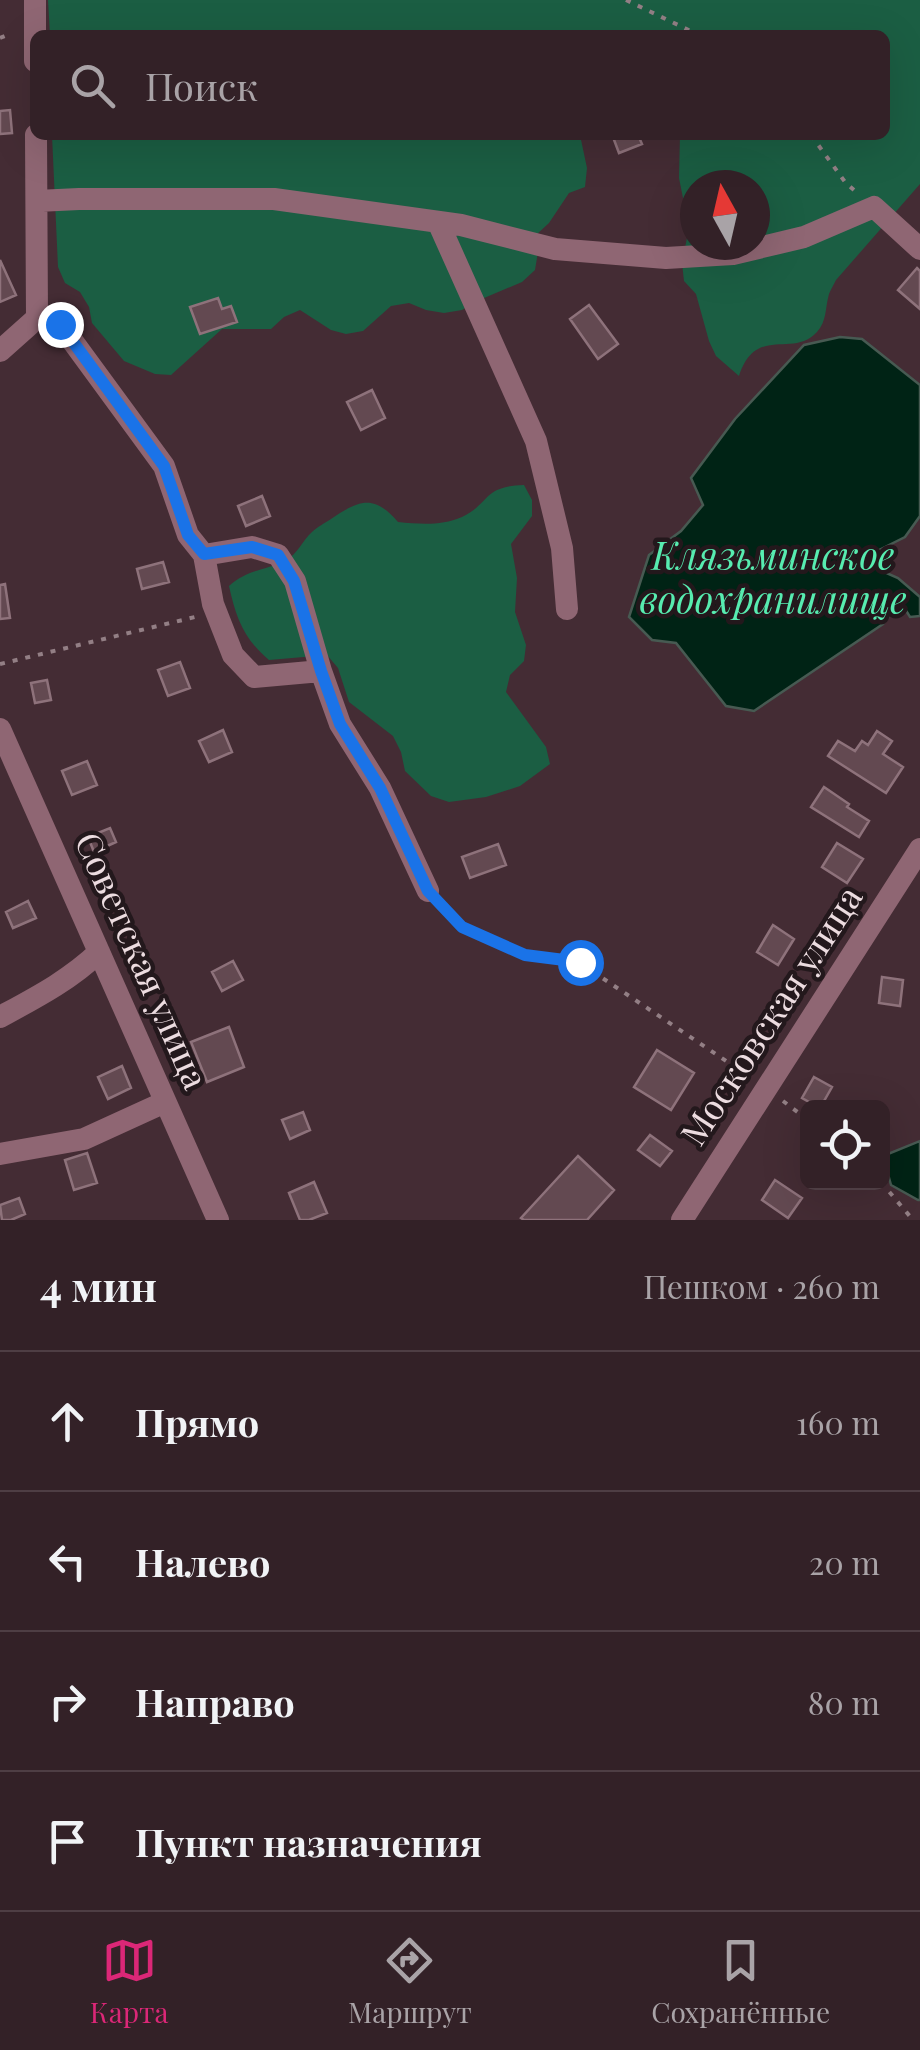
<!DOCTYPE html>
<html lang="ru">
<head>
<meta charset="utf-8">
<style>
	:root { --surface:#332127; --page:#3e2e33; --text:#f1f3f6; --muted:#a9a3a7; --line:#4e3e44; --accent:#db2777 }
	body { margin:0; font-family:"Playfair Display",serif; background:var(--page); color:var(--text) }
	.controls { position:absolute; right:30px; bottom:30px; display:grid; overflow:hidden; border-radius:15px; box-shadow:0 10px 40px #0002 }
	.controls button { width:90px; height:90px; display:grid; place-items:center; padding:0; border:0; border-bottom:2px solid var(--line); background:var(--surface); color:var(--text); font:50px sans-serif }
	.compass { position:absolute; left:680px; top:170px; width:90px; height:90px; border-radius:50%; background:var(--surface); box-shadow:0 10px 40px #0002; rotate:352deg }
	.stop { position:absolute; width:30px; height:30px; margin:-22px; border:8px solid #1a73e8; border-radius:50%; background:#fff }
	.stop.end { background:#1a73e8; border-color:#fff; box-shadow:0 2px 10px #0008 }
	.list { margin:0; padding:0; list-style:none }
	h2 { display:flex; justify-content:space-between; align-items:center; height:130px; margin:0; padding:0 40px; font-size:42px }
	h2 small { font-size:32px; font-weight:400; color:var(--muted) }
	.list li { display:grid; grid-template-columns:65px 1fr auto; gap:30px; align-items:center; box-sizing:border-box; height:140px; padding:0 40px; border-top:2px solid var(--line) }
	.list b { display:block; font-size:38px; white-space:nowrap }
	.list em { font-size:32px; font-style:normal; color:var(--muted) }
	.icon { flex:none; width:55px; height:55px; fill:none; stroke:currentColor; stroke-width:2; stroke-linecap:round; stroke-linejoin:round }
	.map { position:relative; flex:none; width:920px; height:1220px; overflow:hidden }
	.search { position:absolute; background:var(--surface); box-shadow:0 10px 40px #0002; left:30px; right:30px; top:30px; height:110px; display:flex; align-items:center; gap:25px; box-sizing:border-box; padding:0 35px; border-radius:15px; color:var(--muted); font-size:38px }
	.sheet { height:690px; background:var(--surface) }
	nav { display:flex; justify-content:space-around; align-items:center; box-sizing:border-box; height:140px; border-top:2px solid var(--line); background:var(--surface); font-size:28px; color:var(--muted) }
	nav a { display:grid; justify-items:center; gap:5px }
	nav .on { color:var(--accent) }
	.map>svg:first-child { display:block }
	.green { fill:#1b5e43; fill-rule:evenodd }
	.water { fill:#002315; stroke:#475a52; stroke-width:2.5 }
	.building { fill:#634951; stroke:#8e727b; stroke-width:2.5 }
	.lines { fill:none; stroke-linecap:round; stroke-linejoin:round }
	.path { stroke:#937f85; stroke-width:4; stroke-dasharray:5 8; stroke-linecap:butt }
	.minor { stroke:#8f6673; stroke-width:22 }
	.route { stroke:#1a73e8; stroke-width:12 }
	.labels { text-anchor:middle; stroke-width:9; stroke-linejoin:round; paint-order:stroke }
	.street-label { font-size:35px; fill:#ecdce0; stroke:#23181c }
	.water-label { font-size:38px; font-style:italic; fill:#57ecb0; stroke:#23181c }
</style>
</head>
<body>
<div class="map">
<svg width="920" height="1220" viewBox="0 0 920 1220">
	<rect width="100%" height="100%" fill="#442c34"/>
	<path class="green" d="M48 0H920V184L836 280C834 284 831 289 829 294 825 308 827 321 817 332 792 359 756 324 739 376L716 356 709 341 696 294 684 281 682 263 689 228 679 178 680 135H885V35H50ZM695 185H755V245H695Z
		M52 135H580L587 168 585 187 569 193 549 223 536 235 538 252 535 270 522 282 477 301 462 310 444 313 426 310 409 303 391 306 363 331 346 334 331 330 300 310 284 317 271 329H222L171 375 155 374 124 361 92 323 89 307 80 292 65 283 58 267Z
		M524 485 532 500V516L511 544 517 578 515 612 526 645 524 661 510 675 506 692 546 747 550 764 520 786 486 797 449 802 431 796 405 771 401 752 393 736 349 702 338 668 327 655 269 660C244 639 236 618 229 586 248 569 264 571 285 561 298 554 302 541 312 532 317 527 325 523 331 519 359 500 374 494 398 522 420 524 441 526 462 517 490 504 482 486 524 485Z"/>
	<path class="water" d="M840 337 862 339 920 385V516L905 537 879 550 875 568 898 578 920 597V616L910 617 897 596 883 595 894 610 883 624 754 711 726 706 676 643 652 640 629 617 649 555 681 531 703 505 691 478 735 419 804 345Z
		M920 1141V1200H918L891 1185 883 1156Z"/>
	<path class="building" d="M10 110 12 133 0 134V111Z
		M617 135H638L642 144 619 153 613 137Z
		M0 260 16 295 0 302Z
		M917 268 920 271V309L898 290Z
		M218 298 222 309 231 306 237 322 200 334 190 307Z
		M589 305 618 344 598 359 570 319Z
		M372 390 385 418 361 430 347 402Z
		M262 496 270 516 246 526 238 506Z
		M163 562 169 582 142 589 137 569Z
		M5 584 10 618 0 619V585Z
		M180 662 190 688 168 696 158 670Z
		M47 680 51 700 35 703 31 683Z
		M223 730 232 752 209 762 199 741Z
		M877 731 892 741 883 754 903 767 886 793 828 756 838 741 855 751 862 741 868 745Z
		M87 761 97 785 72 795 62 771Z
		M824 787 849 804 847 807 869 821 859 837 811 807Z
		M110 828 116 842 94 852 88 837Z
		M837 843 863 859 847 883 822 867Z
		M498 844 506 865 470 878 462 857Z
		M28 901 36 918 13 928 6 912Z
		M773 925 794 939 778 965 757 952Z
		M233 961 243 980 222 991 212 972Z
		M882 977 903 980 900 1006 879 1003Z
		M229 1027 244 1067 207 1082 191 1042Z
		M657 1050 694 1073 671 1110 634 1087Z
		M122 1066 131 1088 108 1099 98 1077Z
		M814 1077 832 1087 820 1108 802 1098Z
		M303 1112 310 1130 290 1139 282 1120Z
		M650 1135 672 1151 660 1166 638 1150Z
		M87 1153 97 1183 74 1190 65 1160Z
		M578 1156 614 1190 587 1220H524L521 1218Z
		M775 1180 802 1198 788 1218 762 1200Z
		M314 1182 327 1213 309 1220H300L289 1193Z
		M19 1198 25 1214 11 1220H2L0 1205Z"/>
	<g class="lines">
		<path class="path" d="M626 0 699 35
			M0 38 12 33
			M811 135 845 182 855 191
			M0 664 195 617
			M441 906 462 927 525 955 580 963 747 1075
			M783 1101 808 1120
			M881 1182 913 1220"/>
		<path class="minor" d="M35 61V0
			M37 201 79 199H274L461 225 555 249 666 258 733 254 804 237 874 207 920 249
			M438 222 536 441 562 548 567 609
			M37 318 60 324 164 466 188 535 204 555 252 547 278 555 295 581 321 671 254 677 233 655 213 604 204 555
			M0 351 37 318 36 135
			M321 671 340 724 380 788 428 891
			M0 729 218 1220
			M0 1017C35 998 70 980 99 952
			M0 1154 84 1139 165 1102
			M682 1220 920 849"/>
	</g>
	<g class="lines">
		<path class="route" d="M60 324 164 466 188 535 204 554 252 547 278 555 294 581 321 671 340 724 380 788 428 891 462 927 525 955 580 962"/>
	</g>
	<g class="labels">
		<g class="street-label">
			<text transform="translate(141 961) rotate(66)" y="12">Советская улица</text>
			<text transform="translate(772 1016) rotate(-57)" y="12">Московская улица</text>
		</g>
		<g class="water-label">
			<text x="773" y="569">Клязьминское<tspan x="773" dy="44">водохранилище</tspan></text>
		</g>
	</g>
</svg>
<div class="controls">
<button><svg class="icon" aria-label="locate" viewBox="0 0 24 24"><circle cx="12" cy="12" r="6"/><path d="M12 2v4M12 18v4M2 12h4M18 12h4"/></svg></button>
</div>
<svg class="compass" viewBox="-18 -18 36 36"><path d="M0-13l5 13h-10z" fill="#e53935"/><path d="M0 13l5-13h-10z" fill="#a9a3a7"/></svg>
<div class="stop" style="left:580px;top:962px"></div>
<div class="stop end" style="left:60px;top:324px"></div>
<div class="search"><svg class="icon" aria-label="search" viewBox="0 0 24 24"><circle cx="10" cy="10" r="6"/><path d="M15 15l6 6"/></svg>Поиск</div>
</div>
<section class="sheet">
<h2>4 мин<small>Пешком · 260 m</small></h2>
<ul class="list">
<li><svg class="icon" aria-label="ahead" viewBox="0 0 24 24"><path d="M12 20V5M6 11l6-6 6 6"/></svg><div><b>Прямо</b></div><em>160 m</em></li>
<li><svg class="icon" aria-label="left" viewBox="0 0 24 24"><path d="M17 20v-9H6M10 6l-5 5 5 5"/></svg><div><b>Налево</b></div><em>20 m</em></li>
<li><svg class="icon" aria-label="right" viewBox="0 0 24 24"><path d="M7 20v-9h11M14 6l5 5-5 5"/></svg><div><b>Направо</b></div><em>80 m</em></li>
<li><svg class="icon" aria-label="arrive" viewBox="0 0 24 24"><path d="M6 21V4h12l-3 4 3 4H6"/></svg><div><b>Пункт назначения</b></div></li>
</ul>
</section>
<nav>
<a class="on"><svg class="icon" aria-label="map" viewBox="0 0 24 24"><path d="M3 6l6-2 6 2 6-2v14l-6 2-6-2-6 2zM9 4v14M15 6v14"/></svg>Карта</a>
<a><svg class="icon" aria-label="directions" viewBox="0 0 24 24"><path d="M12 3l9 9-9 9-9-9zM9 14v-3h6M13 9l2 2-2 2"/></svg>Маршрут</a>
<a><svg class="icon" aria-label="saved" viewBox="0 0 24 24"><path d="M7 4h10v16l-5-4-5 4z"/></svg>Сохранённые</a>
</nav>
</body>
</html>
